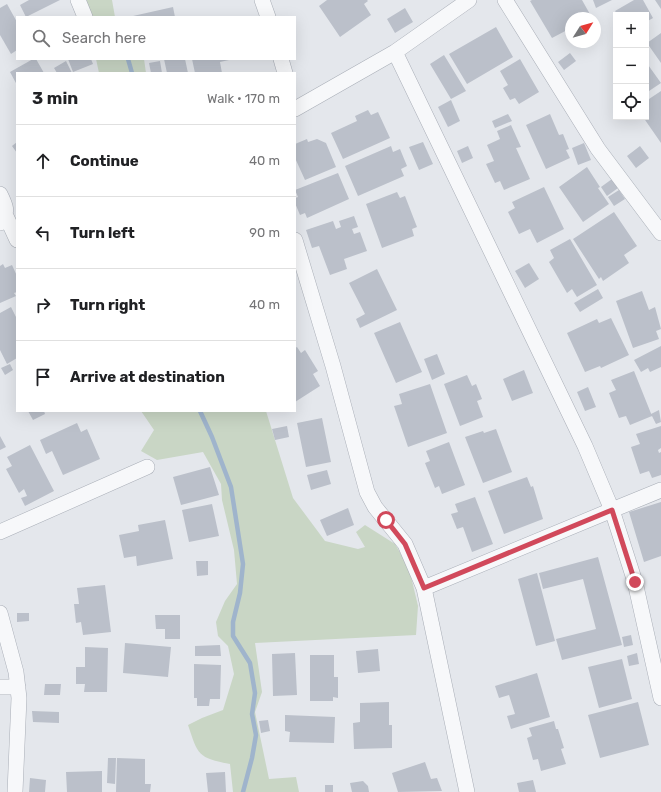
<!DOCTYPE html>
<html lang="en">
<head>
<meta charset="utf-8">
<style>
	:root { --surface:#fff; --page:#f2f2f2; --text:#202124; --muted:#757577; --line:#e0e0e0 }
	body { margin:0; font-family:Rubik,sans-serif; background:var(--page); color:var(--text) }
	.controls { position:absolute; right:12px; top:12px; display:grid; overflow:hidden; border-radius:0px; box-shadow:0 4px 16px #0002 }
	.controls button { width:36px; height:36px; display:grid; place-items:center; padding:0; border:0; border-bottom:1px solid var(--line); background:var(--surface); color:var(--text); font:20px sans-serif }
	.compass { position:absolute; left:565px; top:12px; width:36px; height:36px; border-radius:50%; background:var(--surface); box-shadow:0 4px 16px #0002; rotate:53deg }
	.stop { position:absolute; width:12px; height:12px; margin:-9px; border:3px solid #d1495b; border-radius:50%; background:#fff }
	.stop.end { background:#d1495b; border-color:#fff; box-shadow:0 1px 4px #0008 }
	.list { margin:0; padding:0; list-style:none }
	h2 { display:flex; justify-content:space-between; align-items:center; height:52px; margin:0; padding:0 16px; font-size:17px }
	h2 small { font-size:13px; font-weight:400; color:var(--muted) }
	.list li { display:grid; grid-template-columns:26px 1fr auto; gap:12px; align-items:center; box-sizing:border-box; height:72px; padding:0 16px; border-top:1px solid var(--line) }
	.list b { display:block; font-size:15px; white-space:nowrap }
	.list em { font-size:13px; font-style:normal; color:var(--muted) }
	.icon { flex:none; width:22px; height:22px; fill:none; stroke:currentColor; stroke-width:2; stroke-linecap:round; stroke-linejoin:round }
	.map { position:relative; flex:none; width:661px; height:792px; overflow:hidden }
	.search { position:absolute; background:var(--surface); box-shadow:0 4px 16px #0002; left:16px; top:16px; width:280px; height:44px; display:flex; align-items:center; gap:10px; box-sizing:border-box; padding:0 14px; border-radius:0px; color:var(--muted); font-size:15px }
	.panel { position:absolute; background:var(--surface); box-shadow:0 4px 16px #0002; left:16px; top:72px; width:280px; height:340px; border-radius:0px }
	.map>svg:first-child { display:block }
	.green { fill:#c9d6c5 }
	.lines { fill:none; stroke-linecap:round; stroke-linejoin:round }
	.stream { stroke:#9fb4cc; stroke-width:4.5 }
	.building { fill:#bbc0ca }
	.minor-casing { stroke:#a9aeb7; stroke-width:16 }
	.minor { stroke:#f7f8fa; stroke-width:15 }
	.route { stroke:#d1495b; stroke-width:5 }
</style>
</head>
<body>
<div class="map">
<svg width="661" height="792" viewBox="0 0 661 792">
	<rect width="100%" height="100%" fill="#e4e7ec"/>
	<path class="green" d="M76 0H112L115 17H81Z
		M96 59H144L146 73H99Z
		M141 411H266L293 498 325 541 358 549 365 547 356 532 365 525 395 544 409 568 418 606 416 635 255 643 262 692 255 712 269 779 296 777 299 792H233L230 764C198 758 198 755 188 725L202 718 223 710 234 674 228 646 218 636 216 622 225 601 237 584 234 550 222 500 221 484 203 452 157 460 141 451 154 430Z"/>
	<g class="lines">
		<path class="stream" d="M128 59 132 73
			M200 411 212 437 231 487 243 564 240 593 233 622V636L250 663 255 693 252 714 256 735 252 758 243 792"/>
	</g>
	<path class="building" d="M29 0H60L26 17 20 5Z
		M327 0H367L368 1 364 4 371 15 340 37 319 6Z
		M532 0H582L591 16 588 18H571V28L552 38 530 1Z
		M593 0H612L596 8Z
		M634 0H643L653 18 646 22V15H618L615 11Z
		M655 0H661V9Z
		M7 4 17 22V50L11 54 0 35V8Z
		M173 7 175 17H134L133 16Z
		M405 8 413 22 395 33 387 19Z
		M496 27 513 57 467 84 449 54Z
		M661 33V63L647 43Z
		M570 53 576 61 564 70 558 62Z
		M444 55 466 91 451 99 430 64Z
		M33 59H36L44 73H17V85L10 72Z
		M68 59H91L93 64 73 72Z
		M164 59H185L188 73H167Z
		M192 59H229V60L220 62 222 73H195Z
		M520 59 539 92 519 104 515 98 510 100 503 88 508 85 500 71Z
		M66 61 72 73H57L54 68Z
		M160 61 162 73H151L149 63Z
		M646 62 661 83 646 93Z
		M661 91V143L643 117H646V101Z
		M451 100 460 121 448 127 438 107Z
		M368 110 371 115 378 112 390 138 343 159 331 133 357 121 355 116Z
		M508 114 512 121 495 128 492 121Z
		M550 114 559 135 563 134 569 149 566 150 570 158 546 169 526 125Z
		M511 125 521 147 516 148 530 179 504 190 500 181 495 183 486 164 494 161 487 145 500 139 497 131Z
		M307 139 308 142 317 139 326 143 336 167 305 180 295 158V144Z
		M17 142V153L12 146Z
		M423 142 433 164 419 170 409 147Z
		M584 143 591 160 578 165 572 148Z
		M391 146 393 152 400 149 407 166 401 169 404 176 358 196 345 166Z
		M468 146 473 158 462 163 457 151Z
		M640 146 649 158 636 168 627 156Z
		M587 167 600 187 598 188 609 204 583 222 559 187Z
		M338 173 349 199 307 218 305 213 300 215 295 203V198L298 197 295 190Z
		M612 179 618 188 607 196 601 187Z
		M544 187 564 229 537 243 530 229 519 234 508 212 515 208 512 202Z
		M619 190 625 199 614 206 608 197Z
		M397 192 400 198 405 196 417 227 412 229 414 236 382 248 366 204Z
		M614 212 637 246 624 255 629 263 603 281 601 277 599 279 573 239Z
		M354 216 358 227 352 229 354 234 360 232 367 251 344 259 347 269 330 275 319 246 312 248 306 230 333 221 336 229 341 227 339 221Z
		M570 239 597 285 577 297 572 289 567 293 549 262 554 258 550 250Z
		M529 263 539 279 525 288 515 271Z
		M3 264 5 268 12 265 17 276V292L14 293 16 296 0 303V266Z
		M377 269 397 310 360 328 356 319 365 314 349 283Z
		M598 289 603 298 580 312 574 303Z
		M642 291 649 310 655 307 661 329 656 331 659 339 633 348 616 301Z
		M11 307 17 319V358L7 364 0 350V313Z
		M611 318 629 355 601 368 600 366 585 372 567 333 597 319 599 323Z
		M400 322 422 372 396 383 374 333Z
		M661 346V367L650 372 648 368 641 372 634 360Z
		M297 347 301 353 305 350 318 371 313 374 320 386 295 402V348Z
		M437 354 445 374 432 380 424 359Z
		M10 364 13 370 5 375 1 368Z
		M524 370 533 393 512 401 503 379Z
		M634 371 652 416 630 425 626 416 619 418 609 393 616 390 611 380Z
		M467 375 472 386 476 384 482 399 477 401 483 417 460 426 444 384Z
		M430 384 447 433 408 447 394 406 402 404 399 394Z
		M588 387 596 407 585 411 577 392Z
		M659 410 661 422 656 424 651 414Z
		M28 411H44L45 414 33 420Z
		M322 418 331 462 306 467 297 423Z
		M77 423 81 432 87 429 100 459 63 475 52 451 46 454 40 440Z
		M287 426 289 437 275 440 272 429Z
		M661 426V448L658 450 659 453 661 452V475L652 478 649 471 640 474 631 447 640 444 636 434Z
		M496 429 512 472 483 483 465 437 483 431 484 433Z
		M0 436 6 447 0 450Z
		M449 442 465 485 442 494 439 486 435 488 425 463 430 461 426 451Z
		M30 445 54 491 25 506 21 498 27 496 24 489 19 493 6 469 12 466 7 457Z
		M210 467 219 495 181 505 173 477Z
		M327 470 331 484 311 490 307 475Z
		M527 477 531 487 533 486 543 519 504 534 488 491Z
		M475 497 493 544 472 552 463 527 457 529 451 514 458 512 455 504Z
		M661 502V556L644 562 629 512Z
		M212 504 219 536 189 542 182 510Z
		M348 508 354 525 327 536 320 520Z
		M165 520 173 559 137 566 136 556 124 558 119 535 139 531 138 525Z
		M598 557 622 645 562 660 556 639 596 629 583 579 543 589 539 573Z
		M196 561H208V575L197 576Z
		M537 573 555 641 536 646 518 579Z
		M105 585 111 632 83 635 81 622 76 623 74 604H79L77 588Z
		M17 613H29V621L17 622Z
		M155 615H180V639H165V629H156Z
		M631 635 633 645 624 647 622 637Z
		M125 643 171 647 168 677 123 673Z
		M220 645 221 656H195V646Z
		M85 647 108 648 107 692H84L85 684H76V667H85Z
		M378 649 380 671 358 673 356 651Z
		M295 653 297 695 273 696 272 654Z
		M637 653 639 664 629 666 627 656Z
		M310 655H334V677H338V698L333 697V701H310Z
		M622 659 632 699 599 708 588 667Z
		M194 664 221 665 220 699H210L209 706H197V698H194Z
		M537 673 550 717 511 729 507 716 515 714 509 695 499 698 495 686Z
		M45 684H61L60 695H44Z
		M389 702V725H392V748L354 749 353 723 360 722V703Z
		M638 702 649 745 600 758 588 715Z
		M32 711 59 712V723L33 722Z
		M285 715 335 717 334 743 289 742 290 732 285 731Z
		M268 720 270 731 261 733 259 721Z
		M554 721 556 729H558L564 748 561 749 566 764 541 771 538 759 533 760 527 738 532 736 529 728Z
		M108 758H116L115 784 107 783Z
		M117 758 145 759V784H151L150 792H116Z
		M425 762 431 779 437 778 442 791 398 792 392 773Z
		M102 771V792H67L66 772Z
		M225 772 226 792H208L206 773Z
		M30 778 46 780 45 792H29Z
		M533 780 536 792H519L517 783Z
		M363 781 368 786 369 792H352L350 783Z
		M325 785H333V792H325Z"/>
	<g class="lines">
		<g class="minor-casing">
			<path id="minor" d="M78 0 85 17
				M262 0 268 17
				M505 0 598 149 661 233
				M281 59 285 73
				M295 109 395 52
				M0 194C6 206 9 212 0 223
				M6 216 17 240
				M295 240 333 366 367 492 375 507 405 544 424 588 467 792
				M661 490 612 510 635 582 661 698
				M0 532 147 467
				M424 588 612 510 585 446 395 52 469 0
				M0 613 16 672 19 698 15 792
				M0 687H18"/>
		</g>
		<use href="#minor" class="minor"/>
	</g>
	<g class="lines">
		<path class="route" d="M386 520 405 544 424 588 612 510 635 582"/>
	</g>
</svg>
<div class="controls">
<button>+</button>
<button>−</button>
<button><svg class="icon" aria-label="locate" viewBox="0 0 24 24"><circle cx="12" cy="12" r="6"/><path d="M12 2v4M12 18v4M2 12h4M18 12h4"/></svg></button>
</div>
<svg class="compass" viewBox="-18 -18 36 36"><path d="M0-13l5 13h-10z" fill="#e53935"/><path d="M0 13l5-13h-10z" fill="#757577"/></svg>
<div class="stop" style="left:386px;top:520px"></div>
<div class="stop end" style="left:635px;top:582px"></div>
<div class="search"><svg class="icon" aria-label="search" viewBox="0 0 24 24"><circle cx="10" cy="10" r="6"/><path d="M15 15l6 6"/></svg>Search here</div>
<section class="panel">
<h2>3 min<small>Walk · 170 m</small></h2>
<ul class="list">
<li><svg class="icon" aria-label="ahead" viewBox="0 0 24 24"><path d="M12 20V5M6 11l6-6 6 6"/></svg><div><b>Continue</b></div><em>40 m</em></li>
<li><svg class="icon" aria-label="left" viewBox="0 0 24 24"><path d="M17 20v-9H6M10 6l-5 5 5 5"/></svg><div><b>Turn left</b></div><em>90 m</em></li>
<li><svg class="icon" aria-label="right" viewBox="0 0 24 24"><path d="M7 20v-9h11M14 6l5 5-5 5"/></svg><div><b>Turn right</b></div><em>40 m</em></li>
<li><svg class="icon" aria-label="arrive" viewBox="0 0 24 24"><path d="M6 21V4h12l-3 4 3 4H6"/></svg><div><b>Arrive at destination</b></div></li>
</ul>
</section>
</div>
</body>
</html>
